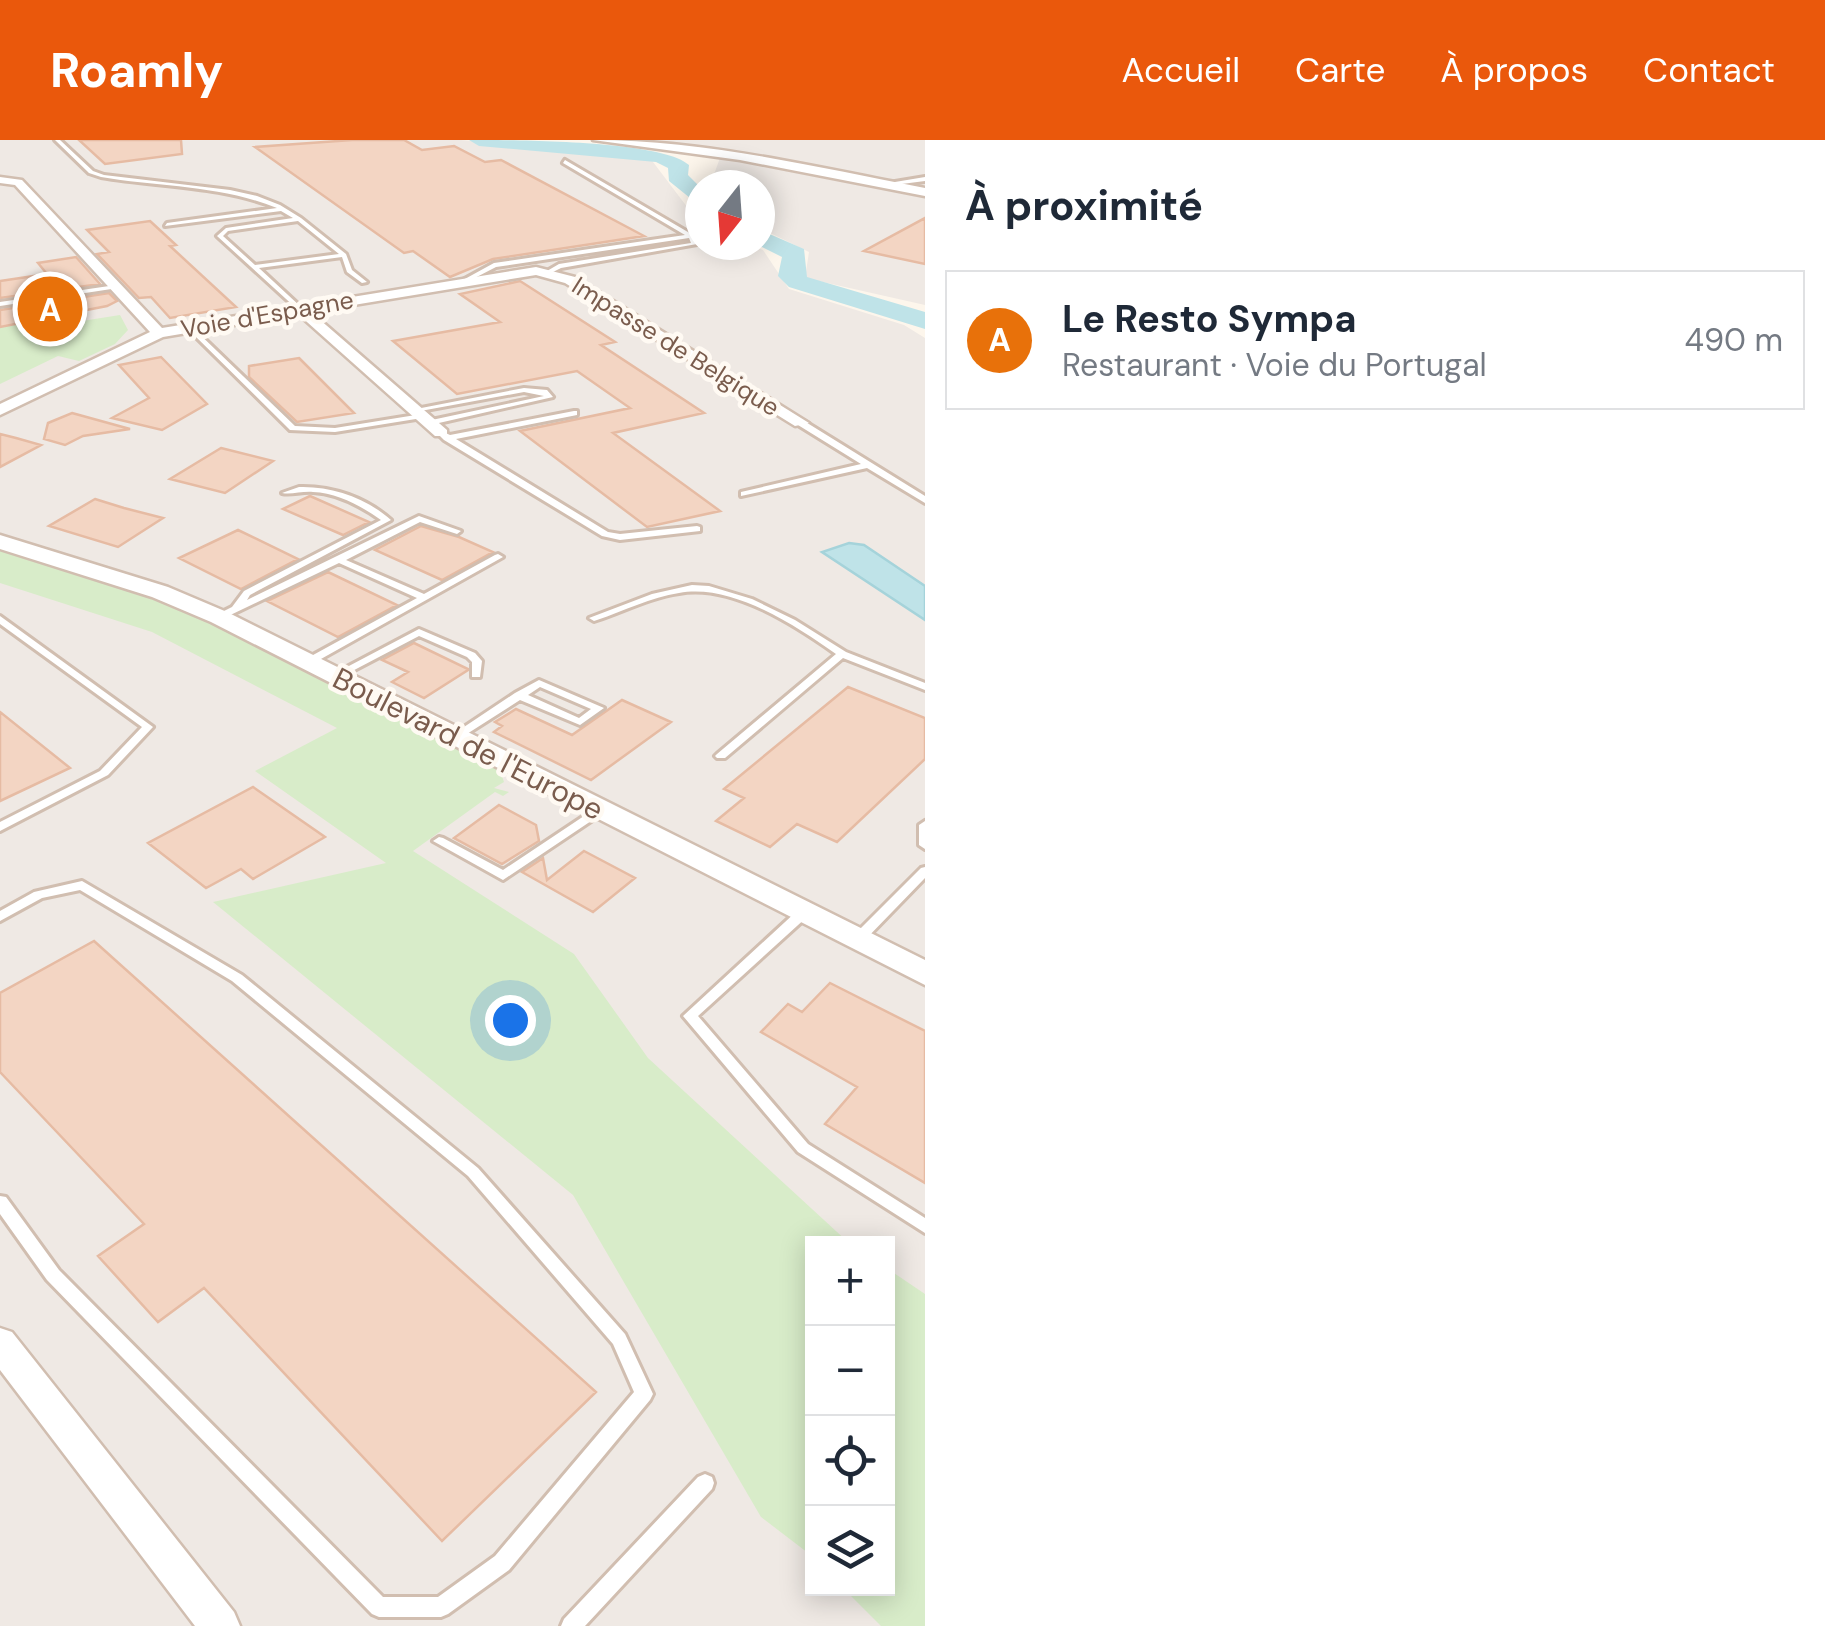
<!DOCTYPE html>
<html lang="fr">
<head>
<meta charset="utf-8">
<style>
	:root { --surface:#fff; --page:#f6f6f7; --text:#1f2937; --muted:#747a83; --line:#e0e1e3; --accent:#ea580c }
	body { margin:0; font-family:"DM Sans",sans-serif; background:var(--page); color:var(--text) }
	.controls { position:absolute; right:30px; bottom:30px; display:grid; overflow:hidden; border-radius:0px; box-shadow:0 5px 25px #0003 }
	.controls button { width:90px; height:90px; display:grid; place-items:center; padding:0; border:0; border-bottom:2px solid var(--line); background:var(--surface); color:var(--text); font:50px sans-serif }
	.compass { position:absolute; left:685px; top:30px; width:90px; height:90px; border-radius:50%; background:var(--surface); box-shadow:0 5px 25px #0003; rotate:197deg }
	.you { position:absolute; left:510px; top:880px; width:35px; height:35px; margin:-25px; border:8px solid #fff; border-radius:50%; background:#1a73e8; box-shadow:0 0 0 15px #1a73e833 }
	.badge { display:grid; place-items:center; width:65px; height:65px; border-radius:50%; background:var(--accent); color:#fff; font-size:32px; font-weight:700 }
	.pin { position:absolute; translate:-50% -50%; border:5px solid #fff; box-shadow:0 2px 10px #0006 }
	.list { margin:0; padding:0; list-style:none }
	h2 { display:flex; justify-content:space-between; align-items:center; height:130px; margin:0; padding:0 40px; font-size:42px }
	h2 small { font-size:32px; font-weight:400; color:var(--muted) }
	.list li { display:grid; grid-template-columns:65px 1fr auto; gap:30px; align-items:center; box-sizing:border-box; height:140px; margin:0 20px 20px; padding:0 20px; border:2px solid var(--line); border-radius:0px }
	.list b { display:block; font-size:38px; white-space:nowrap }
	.list p { margin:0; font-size:32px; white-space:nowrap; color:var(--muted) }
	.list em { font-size:32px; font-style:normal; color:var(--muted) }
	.icon { flex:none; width:55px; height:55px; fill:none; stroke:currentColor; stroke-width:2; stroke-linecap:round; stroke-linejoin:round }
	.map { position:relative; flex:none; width:925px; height:1486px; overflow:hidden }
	header { display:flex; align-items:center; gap:60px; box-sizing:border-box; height:140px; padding:0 50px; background:var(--accent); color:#fff }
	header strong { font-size:48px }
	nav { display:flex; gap:55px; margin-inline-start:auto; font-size:35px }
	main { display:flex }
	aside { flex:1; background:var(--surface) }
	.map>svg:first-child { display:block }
	.industrial { fill:#efe9e4; fill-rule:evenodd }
	.green { fill:#d8ecc9 }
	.water { fill:#bfe3e8; stroke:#a5d3da; stroke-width:2.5 }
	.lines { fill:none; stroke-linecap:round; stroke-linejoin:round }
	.river { fill:#bfe3e8; fill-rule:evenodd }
	.building { fill:#f3d5c3; stroke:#e6bba3; stroke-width:2.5 }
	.service-casing { stroke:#d1beb0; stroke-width:6 }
	.minor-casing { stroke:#d1beb0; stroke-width:5 }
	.tertiary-casing { stroke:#d1beb0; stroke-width:5 }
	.service { fill:#fff; fill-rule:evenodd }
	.minor { fill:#fff; fill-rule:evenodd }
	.tertiary { fill:#fff; fill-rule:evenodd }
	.labels { text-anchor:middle; stroke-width:9; stroke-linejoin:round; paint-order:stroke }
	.far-street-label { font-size:25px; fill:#7a5c4d; stroke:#fffaf3 }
	.street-label { font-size:30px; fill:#7a5c4d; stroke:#fffaf3 }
</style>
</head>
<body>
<header>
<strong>Roamly</strong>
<nav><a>Accueil</a><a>Carte</a><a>À propos</a><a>Contact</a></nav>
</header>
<main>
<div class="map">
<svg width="925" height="1486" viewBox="0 0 925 1486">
	<rect width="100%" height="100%" fill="#fdf6ec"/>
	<path class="industrial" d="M0 0H461L650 18 700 84V105H749L763 110 789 149 904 185 925 198V1486H0ZM812 1104H888V1448H812Z
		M637 0H925V48L882 40Z
		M720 18 925 58V165L805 138 809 112 760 88V45H710Z"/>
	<path class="green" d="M76 175 82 181 120 175 128 190 115 204 79 221 58 216 0 244V186Z
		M0 409 126 449 201 478 500 630 504 642 494 648 509 652 503 656 495 652 413 711 574 814 648 918 849 1103 812 1104V1416L761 1377 573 1055 213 762 386 723 255 631 337 588 152 492 0 443Z
		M888 1129 925 1154V1486H881L844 1449 888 1448Z"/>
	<path class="water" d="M849 403 864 405 925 446V480L822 412Z"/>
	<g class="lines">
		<path class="river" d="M469 0C513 0 662 0 689 25L688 35 700 47V66L669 41 668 28 656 22 479 6Z
			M760 90 804 109 807 137 925 172V189L789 147 778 136 782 117 758 105Z"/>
	</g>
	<path class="building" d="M79 0H181L182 14 105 24Z
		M352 0H404L422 10 454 6 485 22 501 20 644 96 493 119 450 137 413 111 404 113 255 7Z
		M925 78V124L864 111Z
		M150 81 176 105 170 106 236 167 170 178 151 157 139 158 97 114 109 112 87 90Z
		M76 117 100 144 0 158V141L47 134 38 123Z
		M520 141 615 202 601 205 704 273 613 293 720 371 647 387 520 291 630 268 577 231 457 254 393 201 500 182 460 154Z
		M109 153 117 161 107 166 0 187V170Z
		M161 217 207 264 162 290 112 278 149 258 119 225Z
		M299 218 354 273 297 282 249 237V226Z
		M72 273 130 289 83 296 65 305 44 299 48 283Z
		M0 294 16 298 41 305 0 327Z
		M221 308 273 321 225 353 170 339Z
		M310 356 369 382 343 395 283 369Z
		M95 359 124 368 163 378 118 407 49 386Z
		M421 386 459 397 493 412 442 440 375 410Z
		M238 390 298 419 241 449 179 418Z
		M328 432 397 465 338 497 267 461Z
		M414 503 468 529V530L424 558 392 542 408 532 382 520Z
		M848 547 925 578V619L837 702 797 684 770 707 716 681 744 658 724 649Z
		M622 560 671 582 591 640 494 592 502 586 495 582 516 569 572 595Z
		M0 572 70 628 0 661Z
		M253 647 325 697 253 739 241 729 206 748 148 703Z
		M499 665 536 685 539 701 502 724 454 698Z
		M584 711 635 738 593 772 522 732 543 718 547 740Z
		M94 801 596 1252 442 1401 204 1148 158 1182 98 1116 144 1084 0 932V853Z
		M830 843 925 891V1043L825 984 857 947 761 892 788 864 802 872Z"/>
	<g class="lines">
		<g class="service-casing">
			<path id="service" d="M55 0H60L93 31 104 35 230 50 257 56 280 65 301 78 346 114 352 130 367 142 362 143 347 132 342 117 259 128 302 168 297 169 217 96 226 88 293 78 281 71 165 86 167 83 277 68C220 45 160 47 101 37L89 33ZM298 81 339 114 255 125 223 96 228 91Z
				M565 20 693 95 697 104 561 128 549 134 547 131 559 124 691 103 689 98 496 127 467 142H463V140L494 123 685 95 563 23Z
				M925 37V41L886 46 883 44Z
				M116 145 118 148 0 166V162Z
				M187 186H191L295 286 335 288 422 274 426 276 422 278 335 292 290 290 187 188Z
				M524 248 547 250 553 257 430 285H427V281L544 256 524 252 415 272 411 270Z
				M574 271H577V275L456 299 608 392 620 394 697 386 700 387V391L620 400 602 396 444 300 437 293 441 291 450 295Z
				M798 281H804L925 356V363L867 328 741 356V352L861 324 798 285Z
				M299 347C333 346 366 358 391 380L250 455 247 460 419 376 461 391 457 394 420 382 346 420 424 454 495 415 498 414 503 417 312 524H304V520L417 458 339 423 222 479H216V475L232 467 244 451 381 380C361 366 338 353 313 352 302 351 291 355 282 353Z
				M692 445 709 446 752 459 795 480 846 512 925 543V550L843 518 725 618H717L715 616 717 614 836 514C795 485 731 443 679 453 651 457 624 471 597 480L594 481 589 478 652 454Z
				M0 476 153 587 108 635 0 691V682L100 631 142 587 0 484Z
				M419 489 475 513 482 521 480 537H472V522L467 517 419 496 339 538 335 539 330 536Z
				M539 540 604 568 580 585 520 560 459 599 455 600 449 597 515 553ZM540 547 591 569 579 578 528 555Z
				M599 666 605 670 603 673 503 740 433 701 439 697 443 698 503 730Z
				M925 681V709L919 705V685Z
				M925 727V738L862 803H852L850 800 852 797 921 728Z
				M82 741 242 835 478 1028 625 1194 653 1254 650 1260 509 1430 448 1474 441 1477H379L372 1474 47 1140 0 1074V1056L6 1057 59 1130 383 1457H438L495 1416 634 1252 613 1204 468 1036 232 841 80 750 42 758 0 781V771L34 752Z
				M803 769 808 770 809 773 808 776 698 876 808 1004 925 1078V1093L798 1012 683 876 798 770Z
				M705 1334 712 1337 714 1343 712 1349 585 1486H561L564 1479 698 1337Z"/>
		</g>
		<g class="minor-casing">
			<path id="minor" d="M0 37 22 40 162 188 536 127 575 137 809 283 795 286 565 143 536 135 311 172 447 290V296H435L298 174 163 197 0 275V264L150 192 15 45 0 43Z
				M0 1188 12 1192 234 1472 240 1486H195L0 1230Z"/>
		</g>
		<g class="tertiary-casing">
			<path id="tertiary" d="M593 0C705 0 815 27 925 48V56L740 20Z
				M0 395 168 447 227 472 925 820V845L211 482 152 457 0 409Z"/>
		</g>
		<use href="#service" class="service"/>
		<use href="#minor" class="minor"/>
		<use href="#tertiary" class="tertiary"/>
	</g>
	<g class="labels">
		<g class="far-street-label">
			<text transform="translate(267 174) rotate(-10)" y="9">Voie d'Espagne</text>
			<text transform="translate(676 206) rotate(32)" y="9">Impasse de Belgique</text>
		</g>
		<g class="street-label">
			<text transform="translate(468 604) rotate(27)" y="10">Boulevard de l'Europe</text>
		</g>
	</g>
</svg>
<div class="controls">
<button>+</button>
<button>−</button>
<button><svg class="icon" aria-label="locate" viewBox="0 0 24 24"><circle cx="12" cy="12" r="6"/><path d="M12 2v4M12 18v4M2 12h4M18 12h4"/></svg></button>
<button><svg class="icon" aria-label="layers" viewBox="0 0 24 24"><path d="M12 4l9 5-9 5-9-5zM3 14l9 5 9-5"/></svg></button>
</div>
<svg class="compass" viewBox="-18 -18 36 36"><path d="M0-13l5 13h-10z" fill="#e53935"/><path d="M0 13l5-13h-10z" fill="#747a83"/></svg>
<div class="you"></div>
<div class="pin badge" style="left:50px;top:169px;background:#e8710a">A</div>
</div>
<aside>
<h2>À proximité<small></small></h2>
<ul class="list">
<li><span class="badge" style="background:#e8710a">A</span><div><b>Le Resto Sympa</b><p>Restaurant · Voie du Portugal</p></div><em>490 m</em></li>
</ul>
</aside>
</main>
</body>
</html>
